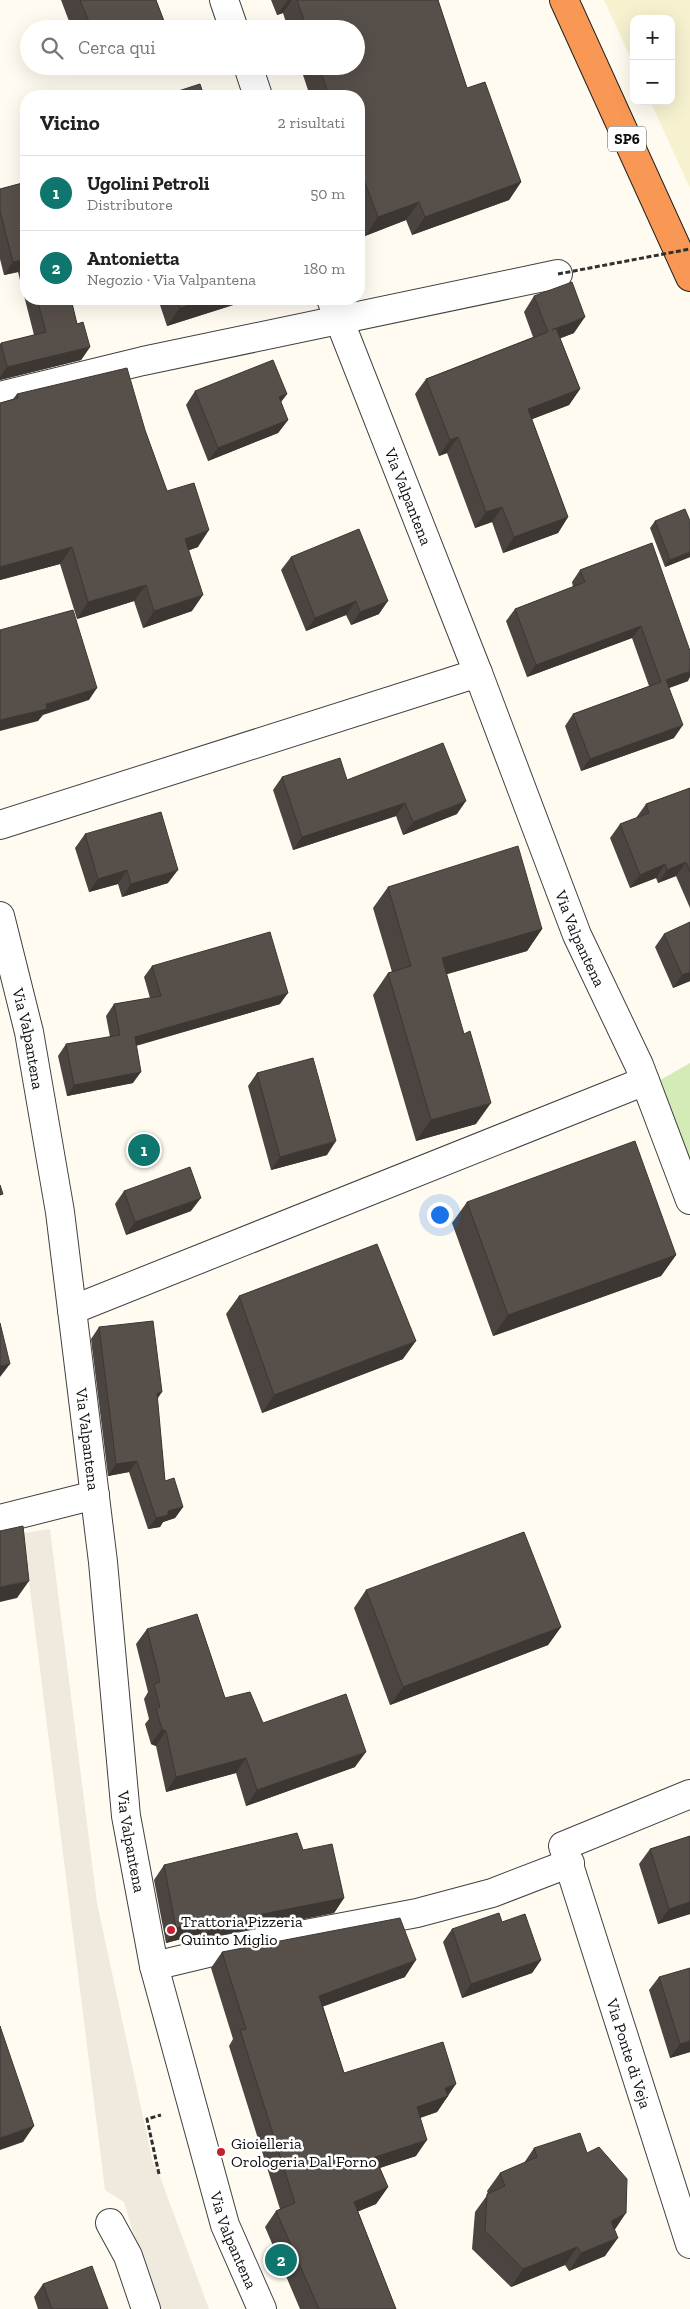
<!DOCTYPE html>
<html lang="it">
<head>
<meta charset="utf-8">
<style>
	:root { --surface:#fff; --page:#f2f2f2; --text:#222; --muted:#767676; --line:#e0e0e0; --accent:#0f766e }
	body { margin:0; font-family:"Zilla Slab",serif; background:var(--page); color:var(--text) }
	.controls { position:absolute; right:15px; top:15px; display:grid; overflow:hidden; border-radius:10px; box-shadow:0 5px 20px #0002 }
	.controls button { width:45px; height:45px; display:grid; place-items:center; padding:0; border:0; border-bottom:1px solid var(--line); background:var(--surface); color:var(--text); font:25px sans-serif }
	.you { position:absolute; left:439px; top:1214px; width:18px; height:18px; margin:-12px; border:4px solid #fff; border-radius:50%; background:#1a73e8; box-shadow:0 0 0 8px #1a73e833 }
	.badge { display:grid; place-items:center; width:32px; height:32px; border-radius:50%; background:var(--accent); color:#fff; font-size:16px; font-weight:700 }
	.pin { position:absolute; translate:-50% -50%; border:2px solid #fff; box-shadow:0 1px 5px #0006 }
	.list { margin:0; padding:0; list-style:none }
	h2 { display:flex; justify-content:space-between; align-items:center; height:65px; margin:0; padding:0 20px; font-size:21px }
	h2 small { font-size:16px; font-weight:400; color:var(--muted) }
	.list li { display:grid; grid-template-columns:32px 1fr auto; gap:15px; align-items:center; box-sizing:border-box; height:75px; padding:0 20px; border-top:1px solid var(--line) }
	.list b { display:block; font-size:19px; white-space:nowrap }
	.list p { margin:0; font-size:16px; white-space:nowrap; color:var(--muted) }
	.list em { font-size:16px; font-style:normal; color:var(--muted) }
	.icon { flex:none; width:28px; height:28px; fill:none; stroke:currentColor; stroke-width:2; stroke-linecap:round; stroke-linejoin:round }
	.map { position:relative; flex:none; width:690px; height:2309px; overflow:hidden }
	.search { position:absolute; background:var(--surface); box-shadow:0 5px 20px #0002; left:20px; top:20px; width:345px; height:55px; display:flex; align-items:center; gap:12px; box-sizing:border-box; padding:0 18px; border-radius:28px; color:var(--muted); font-size:19px }
	.panel { position:absolute; background:var(--surface); box-shadow:0 5px 20px #0002; left:20px; top:90px; width:345px; height:215px; border-radius:20px }
	.map>svg:first-child { display:block }
	.farmland { fill:#f6f1cf }
	.green { fill:#d4ebb8 }
	.plaza { fill:#f0eade }
	.lines { fill:none; stroke-linecap:round; stroke-linejoin:round }
	.minor-casing { stroke:#414141; stroke-width:30 }
	.highway-casing { stroke:#1f1f1f; stroke-width:30 }
	.path { stroke:#303030; stroke-width:3; stroke-dasharray:5 2.5; stroke-linecap:butt }
	.minor { stroke:#fff; stroke-width:28 }
	.highway { stroke:#f99854; stroke-width:28 }
	.path-bridge { stroke:#303030; stroke-width:3; stroke-dasharray:5 2.5; stroke-linecap:butt }
	.wall { fill:#4b4440 }
	.shaded-wall { fill:#3d3734 }
	.building { fill:#574f4a; stroke:#3d3734 }
	.poi-dot { fill:#c42130; stroke:#fff; stroke-width:2 }
	.labels { text-anchor:middle; stroke-width:5; stroke-linejoin:round; paint-order:stroke }
	.shield { fill:#fff; stroke:#565656; stroke-width:1 }
	.shield-label { font-size:15px; font-weight:bold; fill:#0e0e0e }
	.street-label { font-size:16px; fill:#0e0e0e; stroke:#fff }
	.poi-label { font-size:16px; fill:#0e0e0e; stroke:#fff; text-anchor:start }
</style>
</head>
<body>
<div class="map">
<svg width="690" height="2309" viewBox="0 0 690 2309">
	<rect width="100%" height="100%" fill="#fffbf0"/>
	<path class="farmland" d="M604 0H690V188L650 101H671V19H634V65Z"/>
	<path class="green" d="M690 1063V1172L655 1083Z"/>
	<path class="plaza" d="M50 1529 97 1903 153 2163 159 2174 209 2309H156L124 2202 105 2190 23 1533Z"/>
	<g class="lines">
		<g class="minor-casing">
			<g id="minor">
				<path d="M224 0 234 29"/>
				<path d="M248 66 258 96"/>
				<path id="s1" d="M331 299 478 673"/>
				<path d="M0 396 143 361 558 274"/>
				<path id="s2" d="M0 825 478 673 577 935 639 1065 690 1200"/>
				<path id="s3" d="M0 916 29 1032 60 1212 103 1562 126 1816 154 1966 225 2225 262 2309"/>
				<path d="M72 1310 645 1081"/>
				<path d="M0 1519 95 1495"/>
				<path id="s4" d="M690 1794 563 1846 690 2244"/>
				<path d="M154 1966 221 1950 417 1913 492 1893 570 1863"/>
				<path d="M110 2223 128 2256 146 2309"/>
			</g>
		</g>
		<g class="highway-casing">
			<path id="highway" d="M564 0 690 277"/>
		</g>
		<path class="path" d="M159 2174 147 2119 161 2115"/>
		<use href="#minor" class="minor"/>
		<use href="#highway" class="highway"/>
		<path class="path-bridge" d="M558 274 690 249"/>
	</g>
	<path class="wall" d="M61 0H156L167 29H72Z
		M271 0H438L467 88 521 182 509 200 412 235 406 220 365 236 359 219V96H310L300 66H356V29H288L283 13 277 15Z
		M87 66H112L90 75Z
		M26 182V299H71L77 324 90 347 81 360 0 380V344L1 343 34 335 18 272 4 275 0 259V189Z
		M534 296 574 333 560 338 580 389 569 405 532 419 568 517 558 533 503 553 492 522 475 528 447 453 439 456 415 394 426 379 533 337 524 312Z
		M158 299H252L167 326Z
		M195 391 287 394 281 402 288 420 278 433 208 461 186 405Z
		M17 394 145 430 167 491 198 547 189 550 192 611 143 628 134 601 77 619 60 564 0 580V403L13 399Z
		M655 521 690 557 665 567 650 528Z
		M652 543 688 681 669 688 674 738 581 771 565 726 573 714 649 686 632 638 527 677 506 621 515 609 573 587 572 582 580 570Z
		M291 557 379 614 351 625 346 615 306 631 281 570Z
		M282 777 347 780 457 814 403 835 396 816 293 850 273 790Z
		M690 788V908L676 876 658 883 656 878 630 888 610 838 620 824 636 818 646 804Z
		M85 834 168 883 122 897 118 884 89 892 75 848Z
		M388 887 542 929 527 951 446 974 476 1124 416 1141 373 995 388 973 392 972 373 908Z
		M664 934 690 981 673 988 655 947Z
		M152 966 280 1004 136 1046 133 1083 67 1096 58 1056 66 1044 110 1037 106 1016 114 1004 150 998 144 977Z
		M257 1073 327 1155 271 1170 248 1086Z
		M124 1191 191 1211 126 1235 115 1204Z
		M467 1202 676 1255 661 1276 493 1336 452 1223Z
		M239 1296 403 1359 262 1413 226 1314Z
		M99 1327 157 1399 165 1481 183 1507 175 1518 163 1522 160 1527 148 1529 129 1472 108 1476 91 1339Z
		M366 1590 561 1627 548 1645 390 1705 354 1608Z
		M147 1629 225 1698 263 1723 355 1767 246 1806 236 1773 166 1792 156 1746 151 1744 145 1724 149 1719 144 1699 148 1692 136 1644Z
		M690 1836V1914L658 1924 639 1864 650 1849Z
		M303 1850 344 1898 334 1913 202 1939 200 1934 166 1943 154 1880 164 1865Z
		M452 1929 541 1960 532 1973 462 1998 443 1942Z
		M222 1952 405 1977 323 2006 344 2073 448 2096 437 2112 420 2118 416 2156 380 2168 388 2187 376 2204 358 2211 396 2309H300L265 2227 276 2211 280 2209 229 2046 233 2039 211 1968Z
		M659 1977 690 2052 670 2058 649 1990Z
		M534 2148 615 2230 605 2256 569 2271 565 2265 511 2287 472 2249 475 2212 488 2194 487 2191 500 2173 524 2163Z
		M43 2284 108 2309H38L34 2297Z"/>
	<path class="shaded-wall" d="M288 0H292L283 13 277 15Z
		M96 66H112L90 75Z
		M521 182 509 200 412 235 425 217Z
		M419 202 406 220 365 236 378 217Z
		M26 259 18 272 4 275 13 262Z
		M209 299H252L167 326 180 308Z
		M585 317 574 333 541 346 552 330Z
		M90 347 81 360 0 380V377L7 367Z
		M580 389 569 405 517 425 528 409Z
		M287 394 277 407 279 397Z
		M288 420 278 433 208 461 218 448Z
		M458 437 447 453 439 456 450 440Z
		M502 507 492 522 475 528 486 512Z
		M568 517 558 533 503 553 514 537Z
		M209 530 198 547 173 556 185 539Z
		M72 547 60 564 0 580V567Z
		M690 552V557L665 567 670 560Z
		M146 585 134 601 77 619 88 602Z
		M203 595 192 611 143 628 154 611Z
		M356 601 346 615 306 631 315 618Z
		M388 601 379 614 351 625 360 612Z
		M641 626 632 638 527 677 536 665Z
		M690 671V677L688 681 658 692 666 680Z
		M97 688 89 700 43 715 38 721 0 731V720L46 704Z
		M683 725 674 738 581 771 590 759Z
		M466 801 457 814 403 835 413 822Z
		M405 803 396 816 293 850 302 837Z
		M686 862 676 876 658 883 667 870Z
		M665 864 656 878 630 888 640 875Z
		M127 870 118 884 89 892 98 879Z
		M178 870 168 883 122 897 131 884Z
		M542 929 527 951 427 980 442 958Z
		M690 972V981L673 988 682 975Z
		M288 993 280 1004 127 1048 135 1037Z
		M141 1072 133 1083 67 1096 74 1085Z
		M491 1103 476 1124 416 1141 431 1120Z
		M336 1141 327 1155 271 1170 280 1157Z
		M201 1198 191 1211 126 1235 135 1222Z
		M676 1255 661 1276 493 1336 508 1315Z
		M416 1341 403 1359 262 1413 274 1395Z
		M10 1364 0 1377V1366Z
		M162 1392 154 1404 157 1393Z
		M137 1461 129 1472 108 1476 116 1464Z
		M183 1507 175 1518 163 1522 160 1527 148 1529 156 1518 168 1511Z
		M29 1581 17 1598 0 1602V1587Z
		M561 1627 548 1645 390 1705 403 1687Z
		M162 1729 166 1731 156 1746 151 1744Z
		M366 1752 355 1767 246 1806 257 1790Z
		M246 1758 236 1773 166 1792 176 1777Z
		M344 1898 334 1913 202 1939 212 1924Z
		M690 1902V1914L658 1924 669 1909Z
		M210 1919 200 1934 166 1943 176 1928Z
		M416 1960 405 1977 308 2012 319 1996Z
		M541 1960 532 1973 462 1998 471 1984Z
		M690 2041V2052L670 2058 680 2044Z
		M456 2084 437 2112 405 2123 417 2107 445 2088Z
		M34 2126 23 2142 0 2150V2138Z
		M427 2140 416 2156 364 2173 375 2157Z
		M388 2187 376 2204 343 2218 354 2202Z
		M626 2213 614 2231 611 2221Z
		M618 2238 605 2256 569 2271 581 2253Z
		M577 2247 565 2265 511 2287 523 2269Z"/>
	<path class="building" d="M80 0H156L167 29H92Z
		M297 0H438L467 88 485 82 521 182 425 217 419 202 378 217 359 167V96H329L319 66H356V29H307Z
		M200 84 204 96H163Z
		M26 182V259L13 262 0 211V189Z
		M572 282 585 317 552 330 556 328 580 389 528 409 568 517 514 537 502 507 486 512 458 437 450 440 426 379 548 332 534 296Z
		M37 299H71L77 324 83 322 90 347 7 367 1 343 46 332Z
		M177 299H209L180 308Z
		M273 360 287 394 279 397 288 420 218 448 195 391Z
		M127 368 145 430 167 491 194 483 209 530 185 539 203 595 154 611 146 585 88 602 72 547 0 567V403L18 398 17 394Z
		M685 509 690 521V552L670 560 655 521Z
		M359 529 388 601 360 612 356 601 315 618 291 557Z
		M652 543 690 651V671L666 680 683 725 590 759 573 714 661 682 641 626 536 665 515 609 585 582 580 570Z
		M73 610 97 688 46 704 47 709 0 720V630Z
		M443 743 466 801 413 822 405 803 302 837 282 777 340 758 347 780Z
		M690 788V872L686 862 667 870 665 864 640 875 620 824 649 813 646 804Z
		M161 812 178 870 131 884 127 870 98 879 85 834Z
		M518 846 542 929 442 958 464 1034 470 1031 491 1103 431 1120 388 973 411 966 388 887Z
		M690 922V972L682 975 664 934Z
		M270 932 288 993 135 1037 141 1072 74 1085 66 1044 120 1035 114 1004 161 996 152 966Z
		M313 1058 336 1141 280 1157 257 1073Z
		M635 1141 676 1255 508 1315 467 1202Z
		M190 1167 201 1198 135 1222 124 1191Z
		M0 1185 3 1194 0 1195Z
		M377 1244 416 1341 274 1395 239 1296Z
		M153 1321 162 1392 157 1393 165 1481 174 1478 183 1507 168 1511V1515L156 1518 137 1461 116 1464 99 1327Z
		M0 1323 10 1364 0 1366Z
		M23 1526 29 1581 0 1587V1531Z
		M524 1532 561 1627 403 1687 366 1590Z
		M197 1614 225 1698 250 1692 263 1723 346 1694 366 1752 257 1790 246 1758 176 1777 166 1731 162 1729 156 1709 160 1707 154 1684 160 1682 147 1629Z
		M297 1833 303 1850 332 1844 344 1898 212 1924 210 1919 176 1928 164 1865Z
		M690 1836V1902L669 1909 650 1849Z
		M499 1913 502 1922 525 1914 541 1960 471 1984 452 1929Z
		M400 1918 416 1960 319 1996 344 2073 443 2042 456 2084 445 2088 448 2096 417 2107 427 2140 375 2157 388 2187 354 2202 396 2309H319L276 2211 295 2203 240 2030 246 2029 222 1952Z
		M690 1968V2041L680 2044 659 1977Z
		M0 2026 34 2126 0 2138Z
		M580 2133 587 2153 599 2147 627 2179 626 2213 611 2221 618 2238 581 2253 577 2247 523 2269 485 2231 487 2194 505 2186 500 2173 537 2157 534 2148Z
		M92 2266 108 2309H52L43 2284Z"/>
	<g class="poi-dot">
		<circle cx="171" cy="1930" r="5"/>
		<circle cx="221" cy="2152" r="5"/>
	</g>
	<g class="labels">
		<rect class="shield" x="608" y="126.5" width="38" height="25" rx="4"/>
		<g class="shield-label">
			<text x="627" y="144">SP6</text>
		</g>
		<g class="street-label">
			<text dy="6" stroke="none"><textPath href="#s1" startOffset="212">Via Valpantena</textPath></text>
			<text dy="6" stroke="none"><textPath href="#s2" startOffset="786">Via Valpantena</textPath></text>
			<text dy="6" stroke="none"><textPath href="#s3" startOffset="126">Via Valpantena</textPath></text>
			<text dy="6" stroke="none"><textPath href="#s3" startOffset="531">Via Valpantena</textPath></text>
			<text dy="6" stroke="none"><textPath href="#s3" startOffset="936">Via Valpantena</textPath></text>
			<text dy="6" stroke="none"><textPath href="#s4" startOffset="355">Via Ponte di Veja</textPath></text>
			<text dy="6" stroke="none"><textPath href="#s3" startOffset="1348">Via Valpantena</textPath></text>
		</g>
		<g class="poi-label">
			<text x="181" y="1927">Trattoria Pizzeria<tspan x="181" dy="18">Quinto Miglio</tspan></text>
			<text x="231" y="2149">Gioielleria<tspan x="231" dy="18">Orologeria Dal Forno</tspan></text>
		</g>
	</g>
</svg>
<div class="controls">
<button>+</button>
<button>−</button>
</div>
<div class="you"></div>
<div class="pin badge" style="left:144px;top:1150px">1</div>
<div class="pin badge" style="left:281px;top:2260px">2</div>
<div class="search"><svg class="icon" aria-label="search" viewBox="0 0 24 24"><circle cx="10" cy="10" r="6"/><path d="M15 15l6 6"/></svg>Cerca qui</div>
<section class="panel">
<h2>Vicino<small>2 risultati</small></h2>
<ul class="list">
<li><span class="badge">1</span><div><b>Ugolini Petroli</b><p>Distributore</p></div><em>50 m</em></li>
<li><span class="badge">2</span><div><b>Antonietta</b><p>Negozio · Via Valpantena</p></div><em>180 m</em></li>
</ul>
</section>
</div>
</body>
</html>
